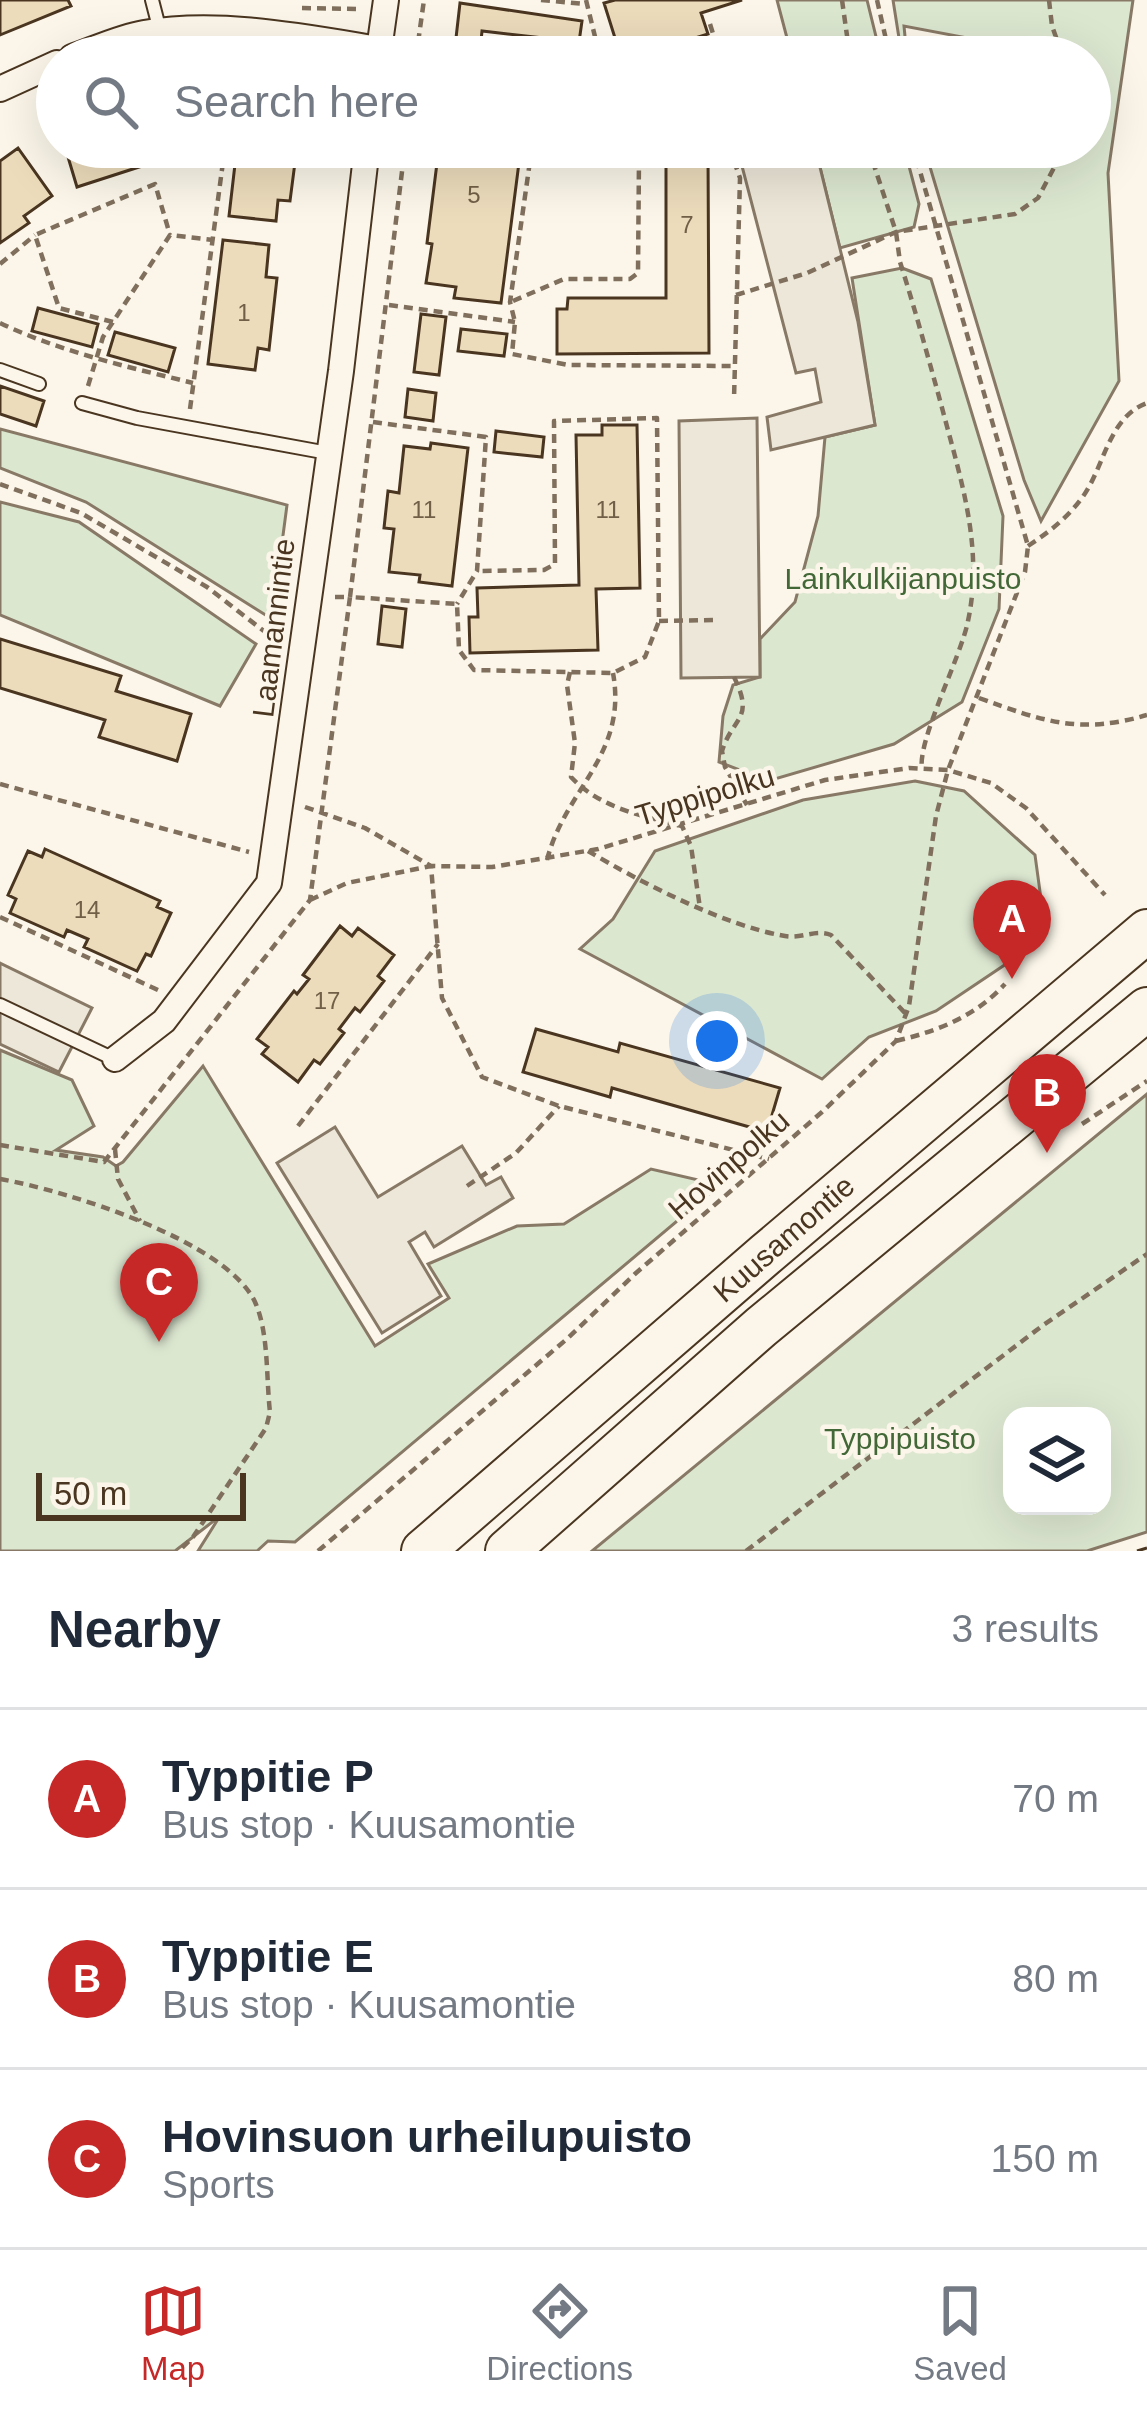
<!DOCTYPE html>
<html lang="en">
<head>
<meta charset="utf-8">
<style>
	:root { --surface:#fff; --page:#f6f6f7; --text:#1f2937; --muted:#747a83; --line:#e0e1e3; --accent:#c62828 }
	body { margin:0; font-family:Arial,sans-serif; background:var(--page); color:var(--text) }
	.controls { position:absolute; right:36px; bottom:36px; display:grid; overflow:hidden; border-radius:24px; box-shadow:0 12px 48px #0002 }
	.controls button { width:108px; height:108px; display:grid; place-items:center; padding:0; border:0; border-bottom:3px solid var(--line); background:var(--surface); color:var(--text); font:60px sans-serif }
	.scale { position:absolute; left:36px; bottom:30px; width:210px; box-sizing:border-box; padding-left:12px; border:6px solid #4a3520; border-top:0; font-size:33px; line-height:42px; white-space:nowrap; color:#4a3520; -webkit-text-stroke:9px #fbf6e9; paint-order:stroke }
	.you { position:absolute; left:717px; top:1041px; width:42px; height:42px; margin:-30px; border:9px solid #fff; border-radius:50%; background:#1a73e8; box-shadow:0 0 0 18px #1a73e833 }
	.badge { display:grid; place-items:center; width:78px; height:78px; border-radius:50%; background:var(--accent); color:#fff; font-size:39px; font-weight:700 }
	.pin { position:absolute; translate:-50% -99px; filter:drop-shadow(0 3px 6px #0008) }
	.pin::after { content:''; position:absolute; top:63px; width:42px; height:36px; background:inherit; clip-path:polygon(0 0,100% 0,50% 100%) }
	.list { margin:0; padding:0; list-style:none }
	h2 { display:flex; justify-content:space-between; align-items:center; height:156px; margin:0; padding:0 48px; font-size:51px }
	h2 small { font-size:39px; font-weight:400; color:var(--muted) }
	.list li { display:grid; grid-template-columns:78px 1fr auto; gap:36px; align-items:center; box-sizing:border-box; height:180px; padding:0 48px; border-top:3px solid var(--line) }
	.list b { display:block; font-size:45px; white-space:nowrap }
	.list p { margin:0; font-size:39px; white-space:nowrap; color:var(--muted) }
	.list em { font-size:39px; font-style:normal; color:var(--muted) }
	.icon { flex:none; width:66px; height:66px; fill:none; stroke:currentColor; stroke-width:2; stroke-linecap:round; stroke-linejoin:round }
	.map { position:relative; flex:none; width:1147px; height:1551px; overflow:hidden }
	.search { position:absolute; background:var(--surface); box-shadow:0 12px 48px #0002; left:36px; right:36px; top:36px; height:132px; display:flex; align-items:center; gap:30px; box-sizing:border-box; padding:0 42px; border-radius:66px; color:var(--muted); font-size:45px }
	.sheet { height:696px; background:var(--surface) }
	nav { display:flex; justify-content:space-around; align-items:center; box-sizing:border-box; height:168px; border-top:3px solid var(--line); background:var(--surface); font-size:33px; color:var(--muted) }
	nav a { display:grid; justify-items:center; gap:6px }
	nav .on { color:var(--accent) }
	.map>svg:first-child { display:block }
	.green { fill:#dce7d0; stroke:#887966; stroke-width:3; fill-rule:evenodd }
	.parking { fill:#ede7d9; stroke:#887966; stroke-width:3 }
	.building { fill:#ecdcbc; stroke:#4a3520; stroke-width:3 }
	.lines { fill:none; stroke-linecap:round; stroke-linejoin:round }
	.service-casing { stroke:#4a3520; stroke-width:16 }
	.minor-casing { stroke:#4a3520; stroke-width:28 }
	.trunk-casing { stroke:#4a3520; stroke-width:46 }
	.path { stroke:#7f6f5c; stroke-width:4.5; stroke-dasharray:9 6; stroke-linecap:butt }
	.service { stroke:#fbf6e9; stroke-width:12 }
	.minor { stroke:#fbf6e9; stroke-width:24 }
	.trunk { stroke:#fbf6e9; stroke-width:42 }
	.fence { stroke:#4a3520; stroke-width:3; stroke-dasharray:15 6; stroke-linecap:butt }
	.labels { text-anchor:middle; stroke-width:9; stroke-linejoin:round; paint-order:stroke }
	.number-label { font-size:24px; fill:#725f47 }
	.park-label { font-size:30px; fill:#436837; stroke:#fbf6e9 }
	.street-label { font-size:30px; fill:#4a3520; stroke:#fbf6e9 }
</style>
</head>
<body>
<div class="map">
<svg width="1147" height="1551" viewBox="0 0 1147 1551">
	<rect width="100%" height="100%" fill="#fbf6e9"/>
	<path class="green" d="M777 0H867L881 57H792Z
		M893 0H1133L1108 173 1119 381 1041 521 1024 480 924 147H1090V57H998L994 43 904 26 906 47 950 57H902Z
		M815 147H904L919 204 914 227 840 248Z
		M902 268 931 279 1003 516 999 609 962 702 894 744 768 781 719 762 723 716 733 685 760 677V639L795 602 818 516 825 437 875 425 852 278Z
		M0 429 287 505 272 619 86 502 0 468Z
		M0 502 79 522 256 644 220 706 0 615Z
		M915 781 964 791 1035 855 1041 899 1030 912 1035 937 1006 964 936 1011 869 1037 822 1079 580 949 613 919 655 851 803 800Z
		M0 1050 72 1080 94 1126 56 1150 103 1157 116 1166 123 1162 203 1066 375 1346 449 1298 428 1264 517 1226 564 1224 651 1169 720 1185 295 1542 268 1541 257 1551H198L220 1516 175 1551H0Z
		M1147 1094V1532L1087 1551H592ZM1012 1416H1102V1506H1012Z"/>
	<path class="parking" d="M737 147H815L858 322 875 425 771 450 767 417 821 402 815 369 796 373Z
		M757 418 760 677 681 678 679 421Z
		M0 963 92 1008 59 1072 0 1044Z
		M335 1127 378 1197 462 1146 486 1185 501 1177 513 1198 434 1247 425 1232 409 1242 441 1296 382 1333 277 1163Z"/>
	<path class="building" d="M0 0H68L71 6 0 35Z
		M615 0H742L701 13 708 34 635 57H621L604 3Z
		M460 3 582 21 579 42 482 31 481 41 456 38Z
		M65 147H197L198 148 77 187Z
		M237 147H297L290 201 278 200 276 221 229 216Z
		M439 147H521L501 303 454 298 456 287 426 283 432 244 427 243Z
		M18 148 52 196 24 216 29 223 0 243V161Z
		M666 153H708L709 353 557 354V309H567L568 298H666Z
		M223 240 269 245 266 277 277 278 269 350 258 348 255 370 208 364Z
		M38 308 98 324 92 347 32 331Z
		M421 314 446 317 439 375 414 372Z
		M461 329 507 334 504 356 458 351Z
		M115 332 175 348 168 372 108 355Z
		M0 386 44 401 36 426 0 414Z
		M408 389 436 393 433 421 405 417Z
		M602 425H637L640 588 596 589 598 650 470 653 469 617H478L477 588 579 585 576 435H602Z
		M496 431 544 437 542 457 494 452Z
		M431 443 468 448 452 586 419 582 420 575 389 572 394 529 384 528 388 491 399 493 404 446 430 449Z
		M382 606 406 609 402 647 378 644Z
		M0 639 121 676 116 691 191 714 177 761 99 737 105 720 0 688Z
		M45 849 160 901 157 907 171 913 151 956 146 954 137 971 84 947 88 939 67 930 64 937 10 913 16 899 8 895 28 851 42 857Z
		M340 926 352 936 358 928 394 955 378 976 384 981 360 1012 355 1008 339 1029 344 1033 320 1064 314 1060 298 1082 262 1054 268 1047 257 1039 294 991 297 994 309 979 303 975Z
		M536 1029 618 1052 620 1043 780 1088 767 1132 612 1088 610 1097 523 1072Z"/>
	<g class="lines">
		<g class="service-casing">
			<path id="service" d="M152 0 160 31
				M0 370 39 384
				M82 403 137 418 328 453
				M0 1005 114 1059"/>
		</g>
		<g class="minor-casing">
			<path id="minor" d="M72 57C95 49 120 37 144 33 220 20 305 37 379 49
				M378 57 386 0
				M0 89 57 63
				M115 1059 164 1021 269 883 341 371 367 147"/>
		</g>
		<g class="trunk-casing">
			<path id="trunk" d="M423 1551 766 1254 1147 931
				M507 1551 761 1327 1147 1009"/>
		</g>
		<path class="path" d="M541 0 585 4
			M586 0 600 57
			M842 0 850 57
			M877 0 890 57
			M1049 0 1052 26 1063 57
			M302 8 357 9
			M710 24 720 56
			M978 51 987 48 988 52
			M416 57 424 0
			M714 57 754 48
			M532 147 510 302 515 322 512 354 568 365 733 366
			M561 147 639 159
			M729 147 740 178 734 399
			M868 147 896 232 900 262C915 309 928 357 941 404 960 477 984 546 968 621 961 657 917 741 922 769
			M0 264 35 235
			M736 295 807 273 896 232 1015 214 1038 198 1065 147
			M513 301 564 279H630L638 273 639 159 643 147
			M389 305 515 322
			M113 322 59 308 35 235 155 184 170 235
			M0 323C61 352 128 367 193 383
			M88 386 103 337 170 235 213 240
			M190 409 225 147
			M373 422 486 437 477 571 457 604
			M0 484 81 513 207 587 278 642
			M1028 546C1050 531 1068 518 1084 495 1105 464 1109 417 1147 403
			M335 597H350L405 147
			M659 621 718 620
			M570 672 567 685 575 743 571 777C600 808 642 816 682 826L691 846 700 908
			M734 677C755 720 733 716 722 751L725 767 747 805
			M979 698C1043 721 1079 735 1147 715
			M0 784 249 852
			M305 807 365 828 431 866 492 867 598 849 825 780 909 768 948 770 991 783 1026 808 1105 895
			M588 851C642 883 725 926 785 936 802 939 815 929 831 935L906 1014
			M547 860C565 789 628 755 613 673
			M310 900 347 883 431 866 442 998 482 1077 559 1106 769 1159
			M0 917 158 990
			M896 1041C938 1031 976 1016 1005 984
			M1082 1124 1147 1081
			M298 1126 438 944
			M0 1145 104 1162 310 900 350 597 457 604 459 650 474 670 613 673 645 657 659 621 657 418 554 421 555 564 544 570 477 571
			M115 1149 118 1179 140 1221
			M0 1179C64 1190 226 1240 255 1302 269 1333 266 1378 270 1412L266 1428 193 1537 179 1551
			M467 1186 516 1153 559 1106
			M318 1551 568 1338 636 1273 822 1112 896 1041 909 1006 936 816 948 770 1025 572 1028 546 913 147
			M746 1551 1042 1326 1147 1254"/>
		<use href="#service" class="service"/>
		<use href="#minor" class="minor"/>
		<use href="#trunk" class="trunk"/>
		<path class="fence" d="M1137 1551 1147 1548"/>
	</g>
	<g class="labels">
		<g class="number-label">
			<text x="474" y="203">5</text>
			<text x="687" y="233">7</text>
			<text x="244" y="321">1</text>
			<text x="424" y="518">11</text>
			<text x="608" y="518">11</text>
			<text x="87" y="918">14</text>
			<text x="327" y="1009">17</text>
		</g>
		<g class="park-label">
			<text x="903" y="589">Lainkulkijanpuisto</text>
			<text x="900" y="1449">Typpipuisto</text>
		</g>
		<g class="street-label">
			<text transform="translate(274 628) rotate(-83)" y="10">Laamannintie</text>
			<text transform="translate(705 796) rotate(-17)" y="10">Typpipolku</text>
			<text transform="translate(729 1165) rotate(-41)" y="10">Hovinpolku</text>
			<text transform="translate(784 1239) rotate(-41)" y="10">Kuusamontie</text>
		</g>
	</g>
</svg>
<div class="controls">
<button><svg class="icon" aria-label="layers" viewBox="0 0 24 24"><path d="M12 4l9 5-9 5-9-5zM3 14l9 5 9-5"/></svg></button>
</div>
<div class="scale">50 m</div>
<div class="you"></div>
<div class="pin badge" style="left:1012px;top:979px">A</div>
<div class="pin badge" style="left:1047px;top:1153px">B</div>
<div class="pin badge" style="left:159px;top:1342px">C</div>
<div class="search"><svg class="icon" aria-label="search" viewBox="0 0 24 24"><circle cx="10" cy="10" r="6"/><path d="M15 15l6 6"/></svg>Search here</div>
</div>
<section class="sheet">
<h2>Nearby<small>3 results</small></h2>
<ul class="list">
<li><span class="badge">A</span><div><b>Typpitie P</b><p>Bus stop · Kuusamontie</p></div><em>70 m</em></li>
<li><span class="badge">B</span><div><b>Typpitie E</b><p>Bus stop · Kuusamontie</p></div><em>80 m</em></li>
<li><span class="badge">C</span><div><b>Hovinsuon urheilupuisto</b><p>Sports</p></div><em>150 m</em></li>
</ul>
</section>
<nav>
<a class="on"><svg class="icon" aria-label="map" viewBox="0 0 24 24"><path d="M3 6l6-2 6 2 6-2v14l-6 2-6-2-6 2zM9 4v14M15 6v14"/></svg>Map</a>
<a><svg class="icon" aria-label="directions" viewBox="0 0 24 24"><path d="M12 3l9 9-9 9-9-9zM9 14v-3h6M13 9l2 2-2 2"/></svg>Directions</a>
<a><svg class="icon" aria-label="saved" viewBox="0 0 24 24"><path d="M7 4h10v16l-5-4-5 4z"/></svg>Saved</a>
</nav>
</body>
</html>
